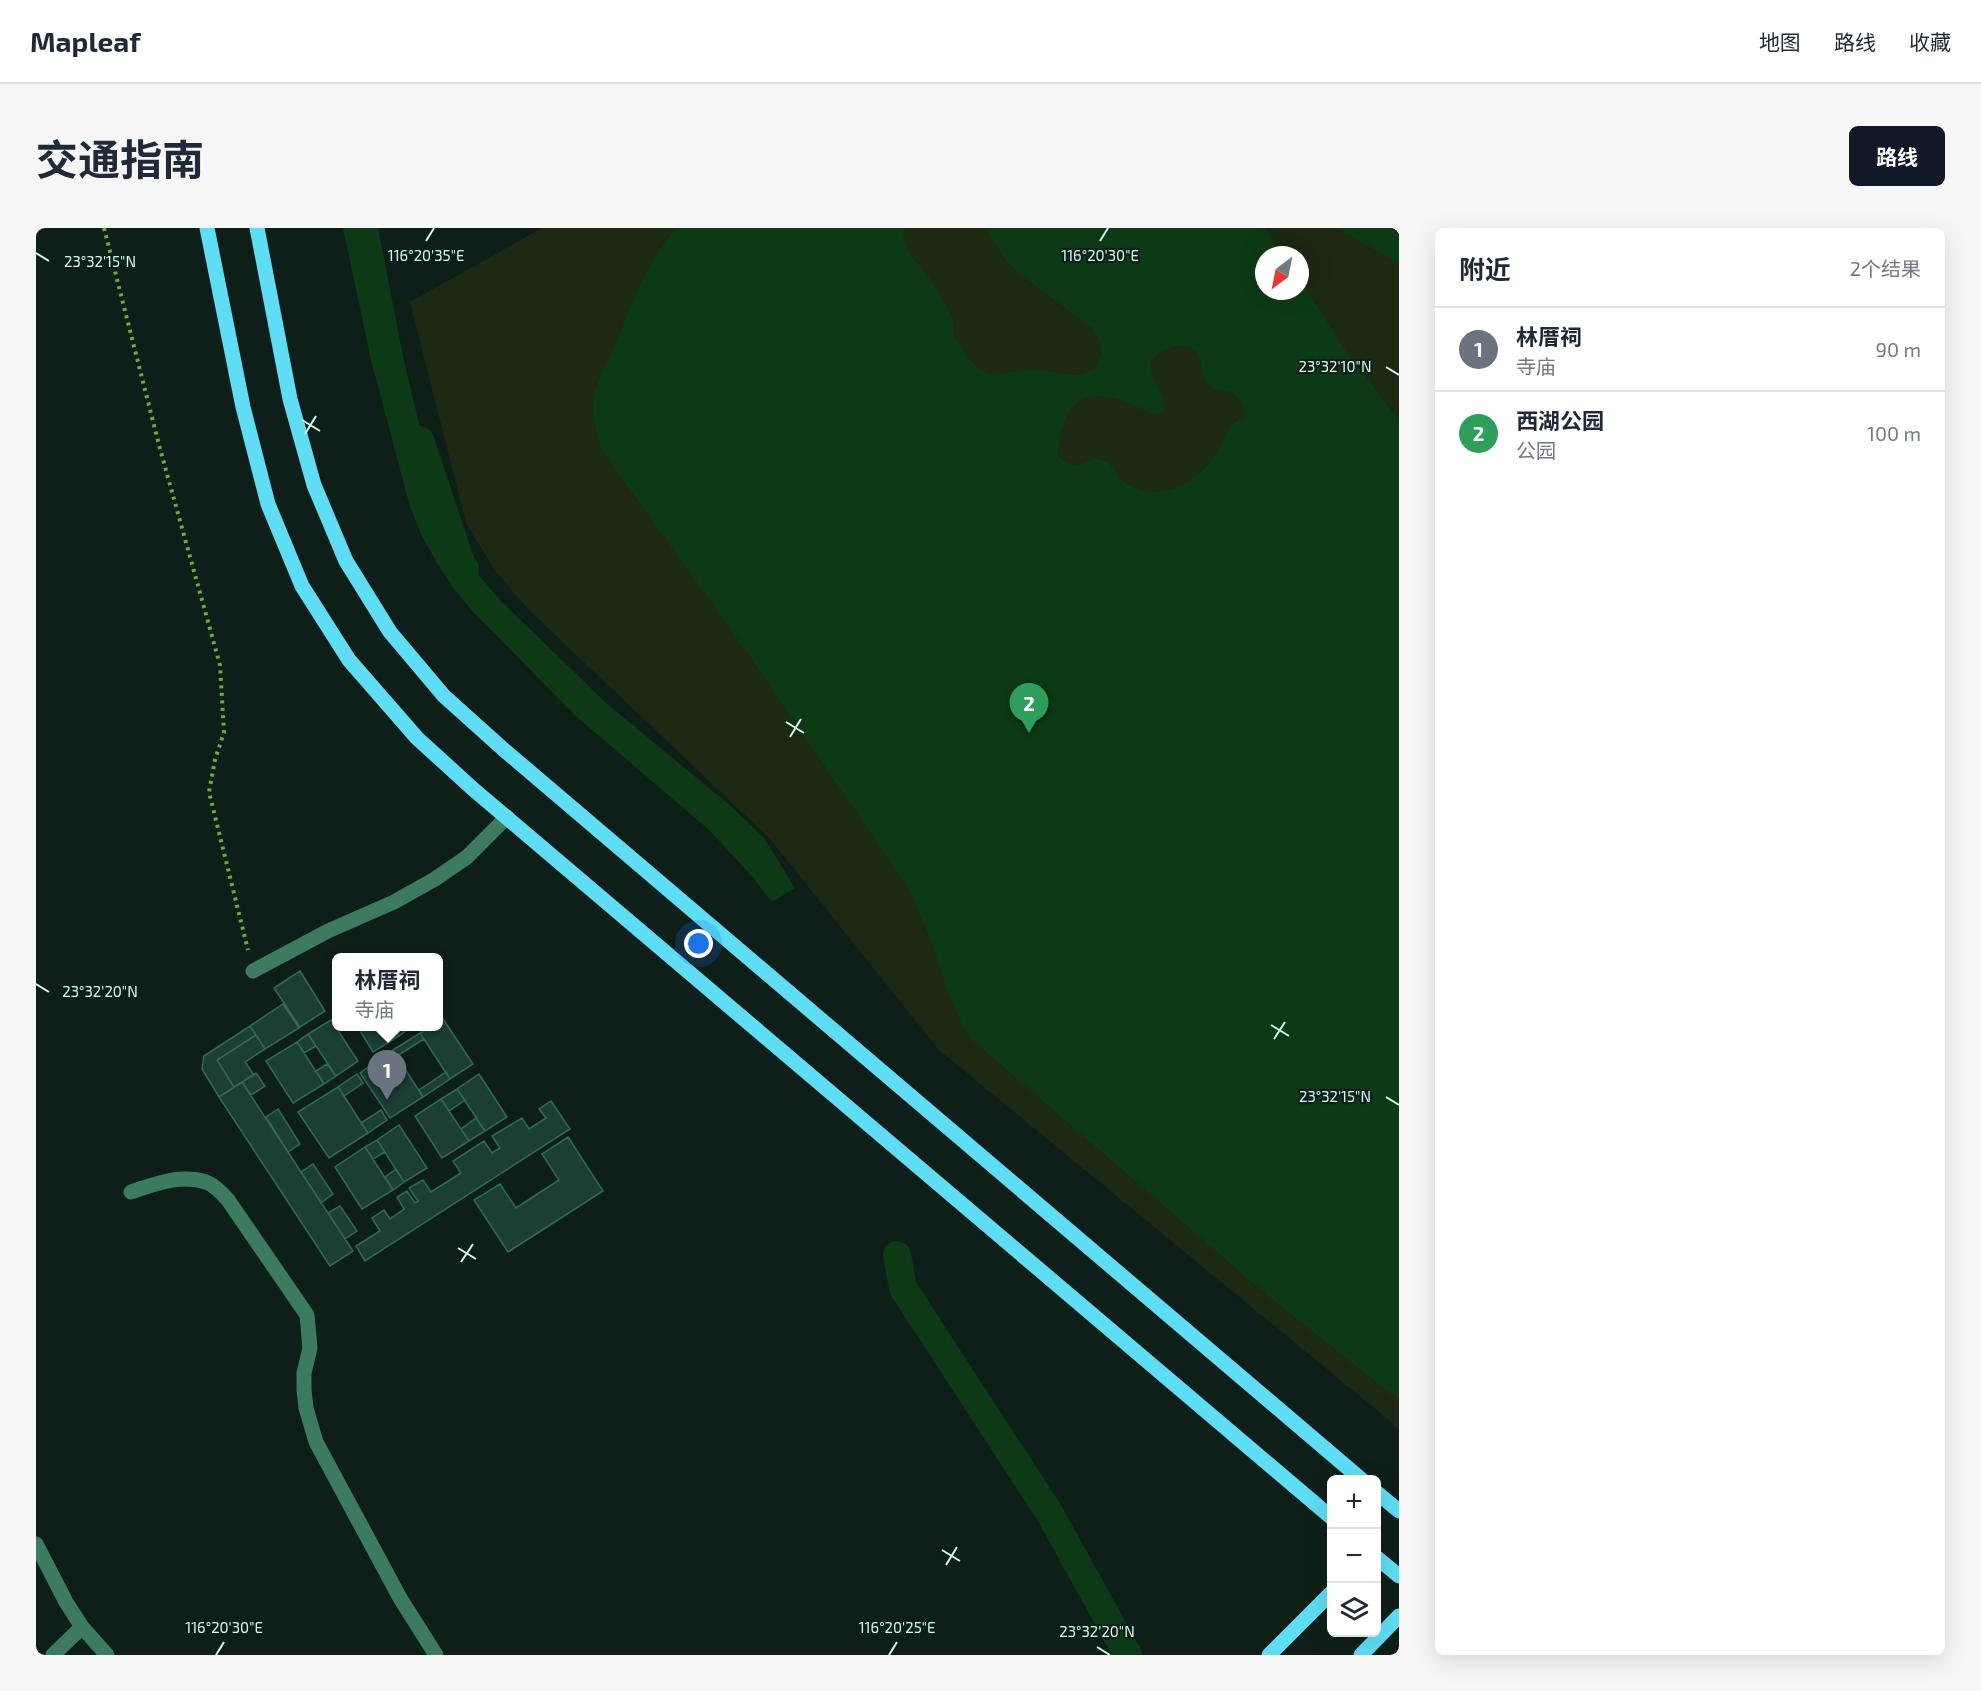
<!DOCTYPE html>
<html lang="zh">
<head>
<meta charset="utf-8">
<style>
	:root { --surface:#fff; --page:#f6f6f7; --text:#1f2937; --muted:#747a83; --line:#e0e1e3; --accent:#111827 }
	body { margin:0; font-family:"Exo 2","Noto Sans SC",sans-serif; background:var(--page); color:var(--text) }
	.controls { position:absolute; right:18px; bottom:18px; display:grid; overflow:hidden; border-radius:9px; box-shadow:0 6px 24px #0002 }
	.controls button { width:54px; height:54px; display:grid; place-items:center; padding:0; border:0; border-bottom:2px solid var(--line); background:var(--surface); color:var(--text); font:30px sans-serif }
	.compass { position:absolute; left:1219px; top:18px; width:54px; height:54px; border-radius:50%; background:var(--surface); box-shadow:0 6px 24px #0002; rotate:212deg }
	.you { position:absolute; left:663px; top:716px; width:21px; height:21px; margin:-15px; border:4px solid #fff; border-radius:50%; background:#1a73e8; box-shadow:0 0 0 9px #1a73e833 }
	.badge { display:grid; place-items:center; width:39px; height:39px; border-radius:50%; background:var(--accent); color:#fff; font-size:20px; font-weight:700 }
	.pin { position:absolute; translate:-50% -50px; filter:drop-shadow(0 2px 3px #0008) }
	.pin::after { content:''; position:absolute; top:32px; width:21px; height:18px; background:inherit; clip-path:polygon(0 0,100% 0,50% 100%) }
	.popup { position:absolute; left:296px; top:725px; width:111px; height:78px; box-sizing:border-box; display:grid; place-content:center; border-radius:9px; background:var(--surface); filter:drop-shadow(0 2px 4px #0005); font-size:20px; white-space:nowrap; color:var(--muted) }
	.popup b { font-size:22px; color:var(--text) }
	.popup::after { content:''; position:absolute; left:50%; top:100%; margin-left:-12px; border:12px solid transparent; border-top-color:var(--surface) }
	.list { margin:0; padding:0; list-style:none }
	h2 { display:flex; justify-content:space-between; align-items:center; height:78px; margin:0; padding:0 24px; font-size:26px }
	h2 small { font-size:20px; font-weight:400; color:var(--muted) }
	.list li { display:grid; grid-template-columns:39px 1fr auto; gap:18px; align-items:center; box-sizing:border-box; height:84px; padding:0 24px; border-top:2px solid var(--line) }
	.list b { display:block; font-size:22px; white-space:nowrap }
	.list p { margin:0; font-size:20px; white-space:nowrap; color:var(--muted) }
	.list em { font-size:20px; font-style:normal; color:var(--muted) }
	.icon { flex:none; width:33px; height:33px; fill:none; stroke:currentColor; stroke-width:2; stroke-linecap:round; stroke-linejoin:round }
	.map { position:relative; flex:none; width:1363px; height:1427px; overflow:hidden; border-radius:9px }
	header { display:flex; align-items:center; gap:36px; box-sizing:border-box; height:84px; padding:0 30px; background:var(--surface); border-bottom:2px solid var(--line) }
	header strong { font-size:28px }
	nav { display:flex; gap:33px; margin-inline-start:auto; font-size:21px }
	.intro { display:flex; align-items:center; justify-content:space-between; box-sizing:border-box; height:144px; padding:0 36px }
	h1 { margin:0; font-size:42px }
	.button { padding:15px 27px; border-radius:9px; background:var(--accent); color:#fff; font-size:21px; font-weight:700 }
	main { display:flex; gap:36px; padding:0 36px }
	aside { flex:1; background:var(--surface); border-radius:9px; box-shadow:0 6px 24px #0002 }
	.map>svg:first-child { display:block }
	.green { fill:#1d2912; fill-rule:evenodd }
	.water { fill:#0c3a14; fill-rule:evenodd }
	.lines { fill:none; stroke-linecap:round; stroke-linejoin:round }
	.canal { stroke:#0c3a14; stroke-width:28 }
	.building { fill:#1b3f35; stroke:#2f6a59; stroke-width:1.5 }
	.path { stroke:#73aa35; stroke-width:4; stroke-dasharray:3 4.5; stroke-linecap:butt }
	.minor { stroke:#3c7b60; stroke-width:15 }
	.major { stroke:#5eddf5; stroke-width:15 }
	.ticks { fill:none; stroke:#cffcec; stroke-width:2 }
	.ticks-label { font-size:15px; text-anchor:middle; fill:#cffcec; stroke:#0e1f1a; stroke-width:4.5; stroke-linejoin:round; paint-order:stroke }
</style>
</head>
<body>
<header>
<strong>Mapleaf</strong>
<nav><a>地图</a><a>路线</a><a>收藏</a></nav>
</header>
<div class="intro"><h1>交通指南</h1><a class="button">路线</a></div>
<main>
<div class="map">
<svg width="1363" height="1427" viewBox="0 0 1363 1427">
	<rect width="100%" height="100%" fill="#0e1f1a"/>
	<path class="green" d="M506 0H1363V1202L1354 1193 903 822 734 611 493 382 460 344 430 295 374 74ZM1228 27H1264V63H1228Z"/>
	<path class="water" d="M307 0H342L368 133 405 287 421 317 441 345 463 371 569 474 697 580 728 610 759 660 736 674 715 647 672 601 542 490 438 385 418 361 401 335 386 308 374 279 335 132Z
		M641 0H868C864 23 886 37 897 55 903 66 910 76 915 87 918 93 917 99 918 105 921 118 932 130 941 139 958 153 980 141 999 142 1021 143 1054 158 1064 130 1068 118 1063 109 1056 100L989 50 969 32 950 0H1229L1247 27H1228V63H1264V52L1310 123 1363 193V1171L1355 1166 1232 1068 934 810 926 797 910 759 896 716 875 664 710 423 566 222C560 205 556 191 557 173 559 154 570 138 577 121 596 80 609 33 641 0ZM1143 117C1172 119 1160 139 1171 155 1178 166 1193 159 1201 168 1205 172 1207 180 1209 185 1205 192 1197 194 1193 200 1187 211 1183 223 1175 233 1156 256 1124 274 1094 258 1075 248 1082 232 1056 230 1042 240 1036 239 1022 229 1022 213 1025 199 1033 184 1048 160 1075 168 1097 177 1108 181 1115 189 1128 184 1134 159 1086 133 1143 117Z
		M1301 0H1363V36Z"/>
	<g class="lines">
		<path class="canal" d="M384 212 426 338 429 341
			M861 1027 867 1060 1014 1286 1092 1427"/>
	</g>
	<path class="building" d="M264 743 289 783 264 799 238 760Z
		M247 776 263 800 229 821 214 798Z
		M407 791 437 836 414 851 384 805 395 798H402V794Z
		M295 792 322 833 300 848 272 806Z
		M214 798 220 807 181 832 198 859 183 869 166 841 168 828Z
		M321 798H357L363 808 337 824Z
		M357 798H377L363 808Z
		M384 805 388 811 361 828 357 822Z
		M272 806 280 818 268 825 261 814Z
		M220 807 229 821 209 834 218 847 198 859 181 832Z
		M261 814 288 856 257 875 230 833Z
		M357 822 387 869 354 890 324 845Z
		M291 836 300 848 288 856 280 843Z
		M410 844 414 851 387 869 383 862Z
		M220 845 229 858 215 867 206 854Z
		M321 846 327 855 308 868 302 859Z
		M443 846 471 889 449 903 421 861Z
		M206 854 317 1023 294 1038 183 869Z
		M302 859 332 905 293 930 262 884Z
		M421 861 429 872 413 883 405 871Z
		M405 871 433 913 406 930 379 888Z
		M515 873 534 901 329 1033 320 1018 344 1003 336 990 348 982 354 991 368 981 361 969 371 963 379 975 382 973 373 960 387 952 395 964 425 945 417 933 448 913 456 925 464 920 456 908 486 890 493 901 510 890 503 881Z
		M242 881 264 916 252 924 230 889Z
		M345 882 351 892 332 905 325 895Z
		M440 890 449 903 433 913 425 901Z
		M363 897 391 940 368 954 341 912Z
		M532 909 567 963 472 1024 438 972 464 956 480 980 523 952 506 926Z
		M341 912 349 924 337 931 329 919Z
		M329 919 357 962 326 981 299 939Z
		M277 936 297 966 285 975 265 944Z
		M360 941 368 954 357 962 349 949Z
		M304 978 321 1003 309 1011 292 985Z"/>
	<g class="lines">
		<path class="path" d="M68 0 123 217 184 437 188 504 179 532 173 564 212 722"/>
		<path class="minor" d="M217 743 292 703 358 674 399 651 431 629 471 589
			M95 964C119 956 144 946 170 954 178 957 186 965 192 972L271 1087 274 1120 268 1145V1162L270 1180 280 1214 364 1370 400 1427
			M0 1316 30 1374 46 1399 71 1427
			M17 1427 46 1399"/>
		<path class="major" d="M171 0 207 179 232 276 266 358 313 432 381 510 437 561 1296 1290
			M221 0 254 171 278 257 310 333 354 404 408 468 467 521 1326 1252
			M1340 1264 1363 1283
			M1340 1329 1363 1348
			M1233 1427 1296 1364
			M1325 1427 1363 1388"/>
	</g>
	<path class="ticks" d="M390 13 398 0M1064 13 1072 0M0 25 13 33M1350 139 1363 147M266 192 284 203M269 206 280 188M750 494 768 505M754 509 765 491M0 756 13 764M1235 797 1253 808M1238 811 1249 794M1350 869 1363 877M422 1020 440 1031M425 1034 437 1016M906 1322 924 1333M910 1337 921 1319M1061 1419 1074 1427M180 1427 188 1414M853 1427 861 1414"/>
	<g class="ticks-label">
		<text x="390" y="33">116°20'35"E</text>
		<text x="1064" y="33">116°20'30"E</text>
		<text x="64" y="39">23°32'15"N</text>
		<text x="1299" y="144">23°32'10"N</text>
		<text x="64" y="769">23°32'20"N</text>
		<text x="1299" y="874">23°32'15"N</text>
		<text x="188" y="1405">116°20'30"E</text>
		<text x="861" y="1405">116°20'25"E</text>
		<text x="1061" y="1409">23°32'20"N</text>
	</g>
</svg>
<div class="controls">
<button>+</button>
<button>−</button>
<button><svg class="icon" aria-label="layers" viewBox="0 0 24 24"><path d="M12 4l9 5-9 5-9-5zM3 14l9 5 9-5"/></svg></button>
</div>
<svg class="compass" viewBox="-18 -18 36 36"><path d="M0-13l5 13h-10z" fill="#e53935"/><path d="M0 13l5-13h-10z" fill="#747a83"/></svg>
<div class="you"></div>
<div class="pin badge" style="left:351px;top:872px;background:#6b7280">1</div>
<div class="popup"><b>林厝祠</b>寺庙</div>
<div class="pin badge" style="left:993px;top:505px;background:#2e9e5b">2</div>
</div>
<aside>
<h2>附近<small>2个结果</small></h2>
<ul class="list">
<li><span class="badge" style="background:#6b7280">1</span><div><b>林厝祠</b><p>寺庙</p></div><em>90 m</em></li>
<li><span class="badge" style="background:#2e9e5b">2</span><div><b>西湖公园</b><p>公园</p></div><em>100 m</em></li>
</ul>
</aside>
</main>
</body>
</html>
